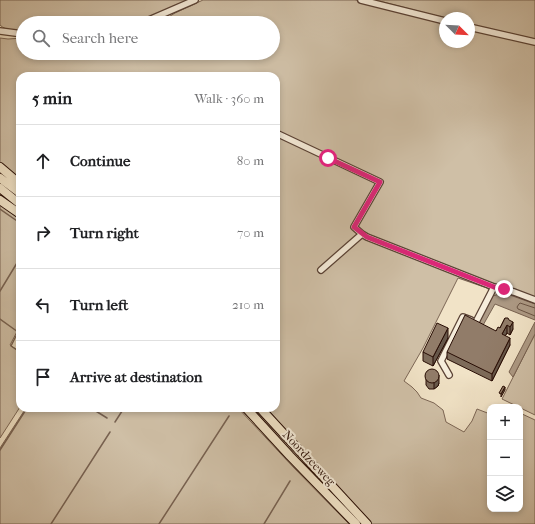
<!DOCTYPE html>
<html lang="en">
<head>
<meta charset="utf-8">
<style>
	:root { --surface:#fff; --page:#f2f2f2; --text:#202124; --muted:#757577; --line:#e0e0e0 }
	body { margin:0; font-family:"IM FELL French Canon",serif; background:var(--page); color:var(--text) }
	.controls { position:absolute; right:12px; bottom:12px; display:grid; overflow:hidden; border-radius:8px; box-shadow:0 2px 6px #0003 }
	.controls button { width:36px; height:36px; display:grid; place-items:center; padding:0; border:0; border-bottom:1px solid var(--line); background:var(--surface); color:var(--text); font:20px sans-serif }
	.compass { position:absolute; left:439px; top:12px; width:36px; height:36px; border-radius:50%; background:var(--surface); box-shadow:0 2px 6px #0003; rotate:114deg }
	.stop { position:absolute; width:12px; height:12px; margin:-9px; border:3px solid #db2777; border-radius:50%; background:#fff }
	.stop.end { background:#db2777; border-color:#fff; box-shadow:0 1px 4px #0008 }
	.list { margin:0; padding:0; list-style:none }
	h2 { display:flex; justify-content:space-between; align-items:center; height:52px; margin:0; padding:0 16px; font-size:17px }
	h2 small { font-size:13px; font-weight:400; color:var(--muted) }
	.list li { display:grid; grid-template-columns:26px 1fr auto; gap:12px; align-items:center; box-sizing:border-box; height:72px; padding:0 16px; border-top:1px solid var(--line) }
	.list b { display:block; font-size:15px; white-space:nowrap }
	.list em { font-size:13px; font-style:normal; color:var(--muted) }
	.icon { flex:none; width:22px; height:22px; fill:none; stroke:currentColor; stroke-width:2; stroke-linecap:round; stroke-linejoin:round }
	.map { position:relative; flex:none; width:535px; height:524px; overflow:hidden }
	.search { position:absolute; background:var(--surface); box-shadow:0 2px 6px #0003; left:16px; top:16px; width:264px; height:44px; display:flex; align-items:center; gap:10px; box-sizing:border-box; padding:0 14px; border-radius:22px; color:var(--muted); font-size:15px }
	.panel { position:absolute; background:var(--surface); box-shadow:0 2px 6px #0003; left:16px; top:72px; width:264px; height:340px; border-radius:12px }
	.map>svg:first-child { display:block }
	.green { fill:#cfbfa6; stroke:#7c6655 }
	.water { fill:#ad9a85; stroke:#786251 }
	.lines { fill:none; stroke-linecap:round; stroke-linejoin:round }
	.shore { stroke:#6a5444; stroke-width:1 }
	.stream { stroke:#786251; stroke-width:1.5 }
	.minor-casing { stroke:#5a4235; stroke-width:8 }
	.highway-casing { stroke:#280d04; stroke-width:10 }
	.minor { stroke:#f6eddb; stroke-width:5.5 }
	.highway { stroke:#f1e3c7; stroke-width:8 }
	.wall { fill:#7d6b5a; stroke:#280d04 }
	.shaded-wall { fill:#66574a; stroke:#280d04 }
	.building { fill:#917c69; stroke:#280d04 }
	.route { stroke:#db2777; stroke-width:5 }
	.labels { text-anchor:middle; stroke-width:4; stroke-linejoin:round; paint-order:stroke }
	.street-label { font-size:12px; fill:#280d04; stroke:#f6eddb }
</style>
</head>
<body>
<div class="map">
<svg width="535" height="524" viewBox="0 0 535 524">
	<rect width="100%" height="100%" fill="#f1e3c7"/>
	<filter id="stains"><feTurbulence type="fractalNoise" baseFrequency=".005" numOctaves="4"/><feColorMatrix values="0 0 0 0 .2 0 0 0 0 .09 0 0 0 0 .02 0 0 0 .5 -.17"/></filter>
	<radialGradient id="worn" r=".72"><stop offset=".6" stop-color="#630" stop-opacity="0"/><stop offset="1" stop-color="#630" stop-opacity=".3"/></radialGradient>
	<path class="green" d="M0 0H191L136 23H23V30C15 30 6 31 0 25Z
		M203 0H355L445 22V42H469V28L535 43V304L507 294 494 296 487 288 458 278 423 348 404 381 412 387 417 392 421 398 434 403 443 410 446 422 464 432 472 421 477 409 490 414V509H520V413L535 420V524H371L266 408H276V76H20V180L0 163V38L8 39 23 38V53H273V23H159L175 13Z
		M375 0H535V39L469 24V18H445Z
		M0 203 20 217V326L10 345 20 352V407L0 438Z
		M535 334V415L502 399Z
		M26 408H238L294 468 349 524H0V448Z"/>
	<path class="water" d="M500 294H507L535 304V320L495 304 482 327 478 325 492 296Z
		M535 322V334L513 377 509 372Z"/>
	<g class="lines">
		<path class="shore" d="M535 308 520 303 519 304 517 307 518 309 535 316"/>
		<path class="stream" d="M0 209 20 223
			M0 291 20 258
			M0 319 18 332 11 346 20 352
			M91 408 107 418
			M232 408 234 410
			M115 422 124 408
			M0 450 27 408
			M51 524 110 432
			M159 524 229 416
			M264 524 290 481"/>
		<g class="minor-casing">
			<path id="minor" d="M361 0 445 21
				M142 23 195 0
				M469 27 535 42
				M0 31 23 34
				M276 133 380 182 354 227 362 234
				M321 270 362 234 367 237 494 287 476 322V326
				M494 287 514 292 535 300
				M449 375 441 361 463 317 471 320"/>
		</g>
		<g class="highway-casing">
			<path id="highway" d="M0 167 20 184
				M0 178 20 193
				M0 188 20 204
				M0 200 20 214
				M246 408 290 456 356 524
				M260 408 367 524"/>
		</g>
		<use href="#minor" class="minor"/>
		<use href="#highway" class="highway"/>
	</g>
	<path class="wall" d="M505 318 513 329 510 335 507 333 505 336 510 345 492 381 447 359V352L496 331 500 328Z
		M448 338 433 366 423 361V352Z
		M426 373 439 383 438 386 434 389H429L426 385Z"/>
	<path class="shaded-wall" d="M513 322V329L510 335V327Z
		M507 325V333L502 341V334Z
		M448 328V338L433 366V357Z
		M510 338V345L492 381V374Z
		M439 375V383L438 386 434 389V382Z
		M505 387V390L501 397V394Z"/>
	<path class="building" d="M465 315 496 331 498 327 500 328 505 318H508L509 320 513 322 510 327 507 325 502 334 510 338 492 374 447 352Z
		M437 323 448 328 433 357 423 352Z
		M425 376a7 7 0 1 1 14 0a7 7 0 1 1-14 0Z
		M503 386 505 387 501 394 499 393Z"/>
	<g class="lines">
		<path class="route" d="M328 158 380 182 354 227 367 237 494 287 504 289"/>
	</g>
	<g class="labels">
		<g class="street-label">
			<text transform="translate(309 458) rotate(47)" y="4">Noordzeeweg</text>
		</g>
	</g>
	<rect width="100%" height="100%" filter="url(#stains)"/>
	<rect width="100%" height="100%" fill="url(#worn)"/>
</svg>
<div class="controls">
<button>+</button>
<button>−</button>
<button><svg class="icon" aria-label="layers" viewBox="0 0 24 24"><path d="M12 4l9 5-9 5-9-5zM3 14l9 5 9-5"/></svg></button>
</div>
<svg class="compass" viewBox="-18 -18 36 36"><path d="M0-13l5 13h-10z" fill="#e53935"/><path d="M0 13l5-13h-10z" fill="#757577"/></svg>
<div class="stop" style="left:328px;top:158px"></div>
<div class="stop end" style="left:504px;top:289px"></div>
<div class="search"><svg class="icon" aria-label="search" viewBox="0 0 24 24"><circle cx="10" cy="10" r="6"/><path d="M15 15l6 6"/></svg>Search here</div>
<section class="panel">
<h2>5 min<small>Walk · 360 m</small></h2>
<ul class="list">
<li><svg class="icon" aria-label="ahead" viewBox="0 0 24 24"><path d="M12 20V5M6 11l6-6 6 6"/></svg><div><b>Continue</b></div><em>80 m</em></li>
<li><svg class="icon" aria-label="right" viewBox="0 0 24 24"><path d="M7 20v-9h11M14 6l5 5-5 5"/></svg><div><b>Turn right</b></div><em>70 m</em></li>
<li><svg class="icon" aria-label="left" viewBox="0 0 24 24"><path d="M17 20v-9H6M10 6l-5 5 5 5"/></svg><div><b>Turn left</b></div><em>210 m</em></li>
<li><svg class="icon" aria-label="arrive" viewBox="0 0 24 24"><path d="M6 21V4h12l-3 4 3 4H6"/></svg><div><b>Arrive at destination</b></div></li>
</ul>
</section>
</div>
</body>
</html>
